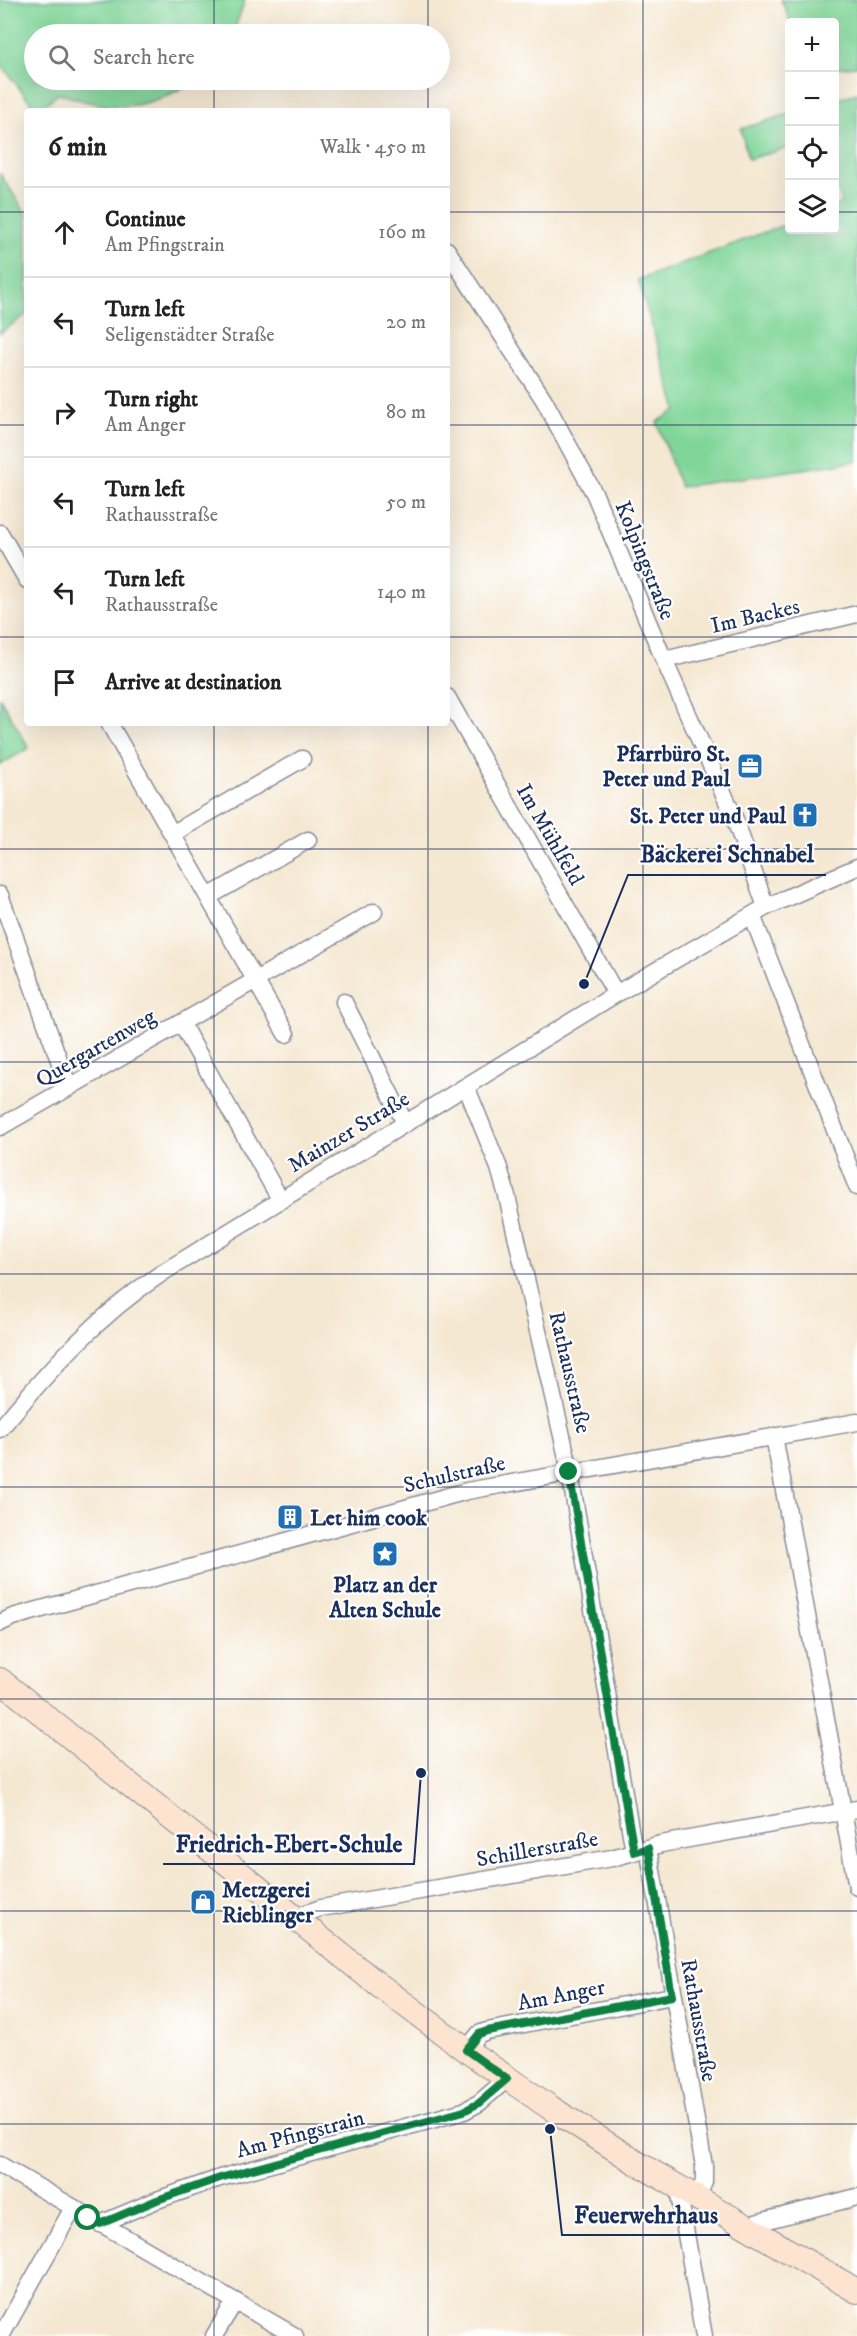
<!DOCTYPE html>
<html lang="en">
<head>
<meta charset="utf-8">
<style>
	:root { --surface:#fff; --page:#f2f2f2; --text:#222; --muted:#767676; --line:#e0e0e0 }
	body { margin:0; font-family:"IM FELL DW Pica",serif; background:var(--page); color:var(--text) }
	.controls { position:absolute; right:18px; top:18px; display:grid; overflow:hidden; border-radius:6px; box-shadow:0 6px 24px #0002 }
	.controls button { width:54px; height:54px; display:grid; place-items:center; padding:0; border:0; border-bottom:2px solid var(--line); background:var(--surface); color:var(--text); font:30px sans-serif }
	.stop { position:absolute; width:18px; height:18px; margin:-14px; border:4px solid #0b8043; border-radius:50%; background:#fff }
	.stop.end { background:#0b8043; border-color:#fff; box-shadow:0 2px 6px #0008 }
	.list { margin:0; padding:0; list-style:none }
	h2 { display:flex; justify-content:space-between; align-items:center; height:78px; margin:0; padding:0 24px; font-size:26px }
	h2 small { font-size:20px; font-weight:400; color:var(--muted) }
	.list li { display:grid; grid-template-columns:39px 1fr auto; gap:18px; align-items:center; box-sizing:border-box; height:90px; padding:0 24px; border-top:2px solid var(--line) }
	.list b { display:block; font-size:22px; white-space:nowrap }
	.list p { margin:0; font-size:20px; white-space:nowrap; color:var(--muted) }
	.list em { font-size:20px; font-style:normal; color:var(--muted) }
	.icon { flex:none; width:33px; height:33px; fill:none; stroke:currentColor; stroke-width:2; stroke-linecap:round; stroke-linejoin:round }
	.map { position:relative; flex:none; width:857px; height:2336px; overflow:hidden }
	.search { position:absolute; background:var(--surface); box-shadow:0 6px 24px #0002; left:24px; top:24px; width:426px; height:66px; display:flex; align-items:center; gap:15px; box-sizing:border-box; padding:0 21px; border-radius:33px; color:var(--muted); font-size:22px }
	.panel { position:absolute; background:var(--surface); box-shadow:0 6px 24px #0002; left:24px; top:108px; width:426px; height:618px; border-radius:6px }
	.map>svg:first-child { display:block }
	.green { fill:#80d598; stroke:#4e827b; stroke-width:1.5 }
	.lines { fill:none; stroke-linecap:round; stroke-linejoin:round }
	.minor-casing { stroke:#888c98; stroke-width:19 }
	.secondary-casing { stroke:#888c98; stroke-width:26 }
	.minor { stroke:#fff; stroke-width:16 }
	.secondary { stroke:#fde4d1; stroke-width:24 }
	.route { stroke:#0b8043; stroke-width:8 }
	.grid { fill:none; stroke:#1b2f5e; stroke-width:1.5; stroke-opacity:0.55 }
	.labels { text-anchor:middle; stroke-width:4.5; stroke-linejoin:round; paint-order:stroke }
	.street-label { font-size:22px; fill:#1b2f5e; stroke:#fff }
	.poi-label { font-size:22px; font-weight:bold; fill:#1b2f5e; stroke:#fff; text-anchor:end }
	.leader { fill:none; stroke:#1b2f5e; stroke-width:2 }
	.callout-dot { fill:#1b2f5e; stroke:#fff; stroke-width:2 }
	.callout-label { font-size:24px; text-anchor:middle; font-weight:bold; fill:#1b2f5e; stroke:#fff; stroke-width:4.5; stroke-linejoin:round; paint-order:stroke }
</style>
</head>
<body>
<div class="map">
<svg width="857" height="2336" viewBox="0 0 857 2336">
	<rect width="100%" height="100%" fill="#fff"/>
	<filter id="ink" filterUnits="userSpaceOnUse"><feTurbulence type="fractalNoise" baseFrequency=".0167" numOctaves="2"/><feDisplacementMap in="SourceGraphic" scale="12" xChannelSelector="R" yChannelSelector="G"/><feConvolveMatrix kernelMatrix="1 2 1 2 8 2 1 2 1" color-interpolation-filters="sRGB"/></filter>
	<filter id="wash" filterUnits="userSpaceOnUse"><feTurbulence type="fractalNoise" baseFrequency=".008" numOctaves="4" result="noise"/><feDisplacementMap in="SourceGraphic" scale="24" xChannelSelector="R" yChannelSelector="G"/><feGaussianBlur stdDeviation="1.35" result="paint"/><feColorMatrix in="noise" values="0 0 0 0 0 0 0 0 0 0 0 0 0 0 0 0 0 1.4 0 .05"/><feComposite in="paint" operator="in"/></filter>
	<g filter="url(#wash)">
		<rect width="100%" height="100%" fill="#f5e8d2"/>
		<path class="green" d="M0 0H245L233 34H34V80H196C147 111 113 113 59 93L37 111 0 63Z
			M781 0H857V66L835 68 834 22H791Z
			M857 93V461L680 487 657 422 677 410 638 280 789 223 790 230H834L835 206 842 203 835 182V100Z
			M789 114V148L748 159 741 129Z
			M0 174 27 215V314L0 333Z
			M0 698 29 748 0 765Z"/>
	</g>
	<g filter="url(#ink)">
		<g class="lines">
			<g class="minor-casing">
				<path id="minor" d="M447 250 544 400 595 495 664 660 734 817 766 907
					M0 533 27 580
					M664 660 857 614
					M447 697 616 994
					M109 723 286 1034
					M172 834 302 759
					M0 895 69 1088
					M208 897 308 840
					M752 915 857 1187
					M344 1002 405 1123
					M181 1023 280 1199
					M466 1086 499 1168 507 1196 568 1462 634 1852
					M0 1127 374 912
					M0 1429C48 1371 98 1315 162 1273L616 994 766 907 857 867
					M774 1436 857 1887
					M0 1623 13 1617 467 1491 857 1422
					M648 1848 704 2166V2182L696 2199
					M295 1917 321 1908 612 1858 661 1844 857 1809
					M466 2050 479 2034 487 2031 672 1996
					M0 2165 295 2336
					M678 2189 704 2336
					M100 2224 157 2200 220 2178 464 2111 479 2103 507 2079
					M744 2226 857 2197
					M1 2336 73 2208
					M214 2336 235 2301"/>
			</g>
			<g class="secondary-casing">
				<path id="secondary" d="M0 1680 376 1983 466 2050 551 2108 637 2163 857 2291"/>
			</g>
			<use href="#minor" class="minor"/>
			<use href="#secondary" class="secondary"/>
		</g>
	</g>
	<g class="lines" filter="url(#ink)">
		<path class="route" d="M88 2218 100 2224 157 2200 220 2178 464 2111 479 2103 507 2079 466 2050 479 2034 487 2031 672 1996 648 1848 634 1852 569 1472"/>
	</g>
	<path class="grid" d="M214 0V34M428 0V34M643 0V2336M214 80V111M428 80V111M0 212H27M447 212H790M834 212H857M0 425H27M447 425H857M0 637H27M447 637H857M214 723V2336M428 723V2336M0 849H857M0 1062H857M0 1274H857M0 1487H857M0 1699H857M0 1911H857M0 2124H857"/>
	<defs>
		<g id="office-square" transform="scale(1.35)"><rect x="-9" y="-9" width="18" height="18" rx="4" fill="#1f6fb2" stroke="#fff"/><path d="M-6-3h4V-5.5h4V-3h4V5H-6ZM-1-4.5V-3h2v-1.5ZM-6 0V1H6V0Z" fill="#fff"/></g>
		<g id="church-square" transform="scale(1.35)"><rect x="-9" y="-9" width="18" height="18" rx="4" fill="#1f6fb2" stroke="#fff"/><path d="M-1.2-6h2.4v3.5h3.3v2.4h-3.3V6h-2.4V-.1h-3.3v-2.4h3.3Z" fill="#fff"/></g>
		<g id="building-square" transform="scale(1.35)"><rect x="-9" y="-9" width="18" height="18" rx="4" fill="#1f6fb2" stroke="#fff"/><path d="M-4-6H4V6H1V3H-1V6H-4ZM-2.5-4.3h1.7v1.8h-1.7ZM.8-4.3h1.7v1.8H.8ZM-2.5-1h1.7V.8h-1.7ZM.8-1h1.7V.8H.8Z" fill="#fff"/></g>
		<g id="sight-square" transform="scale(1.35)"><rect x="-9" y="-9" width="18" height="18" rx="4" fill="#1f6fb2" stroke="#fff"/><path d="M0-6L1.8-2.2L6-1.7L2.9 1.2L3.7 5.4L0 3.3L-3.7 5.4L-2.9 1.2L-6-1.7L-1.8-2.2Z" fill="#fff"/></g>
		<g id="shop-square" transform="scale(1.35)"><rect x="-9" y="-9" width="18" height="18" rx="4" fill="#1f6fb2" stroke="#fff"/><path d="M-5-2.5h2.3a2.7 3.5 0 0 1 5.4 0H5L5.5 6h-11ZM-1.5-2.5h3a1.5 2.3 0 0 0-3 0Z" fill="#fff"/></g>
	</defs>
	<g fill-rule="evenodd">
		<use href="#office-square" x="750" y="766"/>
		<use href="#church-square" x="805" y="815"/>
		<use href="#building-square" x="290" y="1517"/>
		<use href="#sight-square" x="385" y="1554"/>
		<use href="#shop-square" x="203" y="1902"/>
	</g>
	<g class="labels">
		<g class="street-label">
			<text transform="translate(646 560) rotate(68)" y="8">Kolpingstraße</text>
			<text transform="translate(755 615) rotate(-13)" y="8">Im Backes</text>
			<text transform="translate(551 834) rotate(60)" y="8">Im Mühlfeld</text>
			<text transform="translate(95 1047) rotate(-30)" y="8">Quergartenweg</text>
			<text transform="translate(348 1131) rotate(-31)" y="8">Mainzer Straße</text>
			<text transform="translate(571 1372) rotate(77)" y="8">Rathausstraße</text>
			<text transform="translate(454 1473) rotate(-13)" y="8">Schulstraße</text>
			<text transform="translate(537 1848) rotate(-10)" y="8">Schillerstraße</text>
			<text transform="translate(561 1994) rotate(-11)" y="8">Am Anger</text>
			<text transform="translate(700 2020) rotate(80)" y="8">Rathausstraße</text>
			<text transform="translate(300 2133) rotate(-15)" y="8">Am Pfingstrain</text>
		</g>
		<g class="poi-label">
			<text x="730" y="761">Pfarrbüro St.<tspan x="730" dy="25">Peter und Paul</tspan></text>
			<text x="786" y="823">St. Peter und Paul</text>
			<text x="310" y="1525" text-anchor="start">Let him cook</text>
			<text x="385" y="1592" text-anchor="middle">Platz an der<tspan x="385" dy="25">Alten Schule</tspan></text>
			<text x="222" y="1897" text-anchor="start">Metzgerei<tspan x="222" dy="25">Rieblinger</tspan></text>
		</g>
	</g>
	<path class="leader" d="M584 984L628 875H826M421 1773L414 1864H163M550 2129L562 2235H730"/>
	<g class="callout-dot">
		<circle cx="584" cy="984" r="6"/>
		<circle cx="421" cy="1773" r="6"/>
		<circle cx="550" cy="2129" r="6"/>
	</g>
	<g class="callout-label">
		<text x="727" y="862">Bäckerei Schnabel</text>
		<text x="289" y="1852">Friedrich-Ebert-Schule</text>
		<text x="646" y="2223">Feuerwehrhaus</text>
	</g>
</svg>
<div class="controls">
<button>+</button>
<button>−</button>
<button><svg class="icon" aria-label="locate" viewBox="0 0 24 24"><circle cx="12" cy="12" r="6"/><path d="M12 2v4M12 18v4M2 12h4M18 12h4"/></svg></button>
<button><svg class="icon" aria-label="layers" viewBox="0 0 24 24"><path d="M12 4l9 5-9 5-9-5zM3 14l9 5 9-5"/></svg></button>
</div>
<div class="stop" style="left:88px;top:2218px"></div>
<div class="stop end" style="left:569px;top:1472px"></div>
<div class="search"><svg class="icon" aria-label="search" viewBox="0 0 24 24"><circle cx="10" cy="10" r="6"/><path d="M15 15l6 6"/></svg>Search here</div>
<section class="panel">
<h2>6 min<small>Walk · 450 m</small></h2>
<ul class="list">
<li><svg class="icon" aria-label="ahead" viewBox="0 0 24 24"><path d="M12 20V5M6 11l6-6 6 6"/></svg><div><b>Continue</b><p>Am Pfingstrain</p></div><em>160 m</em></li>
<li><svg class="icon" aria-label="left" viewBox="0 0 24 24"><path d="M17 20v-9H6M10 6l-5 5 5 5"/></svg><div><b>Turn left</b><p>Seligenstädter Straße</p></div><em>20 m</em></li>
<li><svg class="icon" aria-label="right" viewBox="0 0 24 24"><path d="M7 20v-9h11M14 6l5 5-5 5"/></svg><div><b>Turn right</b><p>Am Anger</p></div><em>80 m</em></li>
<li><svg class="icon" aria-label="left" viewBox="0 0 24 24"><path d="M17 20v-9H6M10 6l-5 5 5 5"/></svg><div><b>Turn left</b><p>Rathausstraße</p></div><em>50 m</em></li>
<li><svg class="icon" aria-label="left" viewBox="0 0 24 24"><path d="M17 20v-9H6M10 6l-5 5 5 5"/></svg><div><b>Turn left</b><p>Rathausstraße</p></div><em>140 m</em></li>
<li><svg class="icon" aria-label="arrive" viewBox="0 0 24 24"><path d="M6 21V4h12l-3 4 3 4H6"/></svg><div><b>Arrive at destination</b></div></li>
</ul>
</section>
</div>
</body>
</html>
